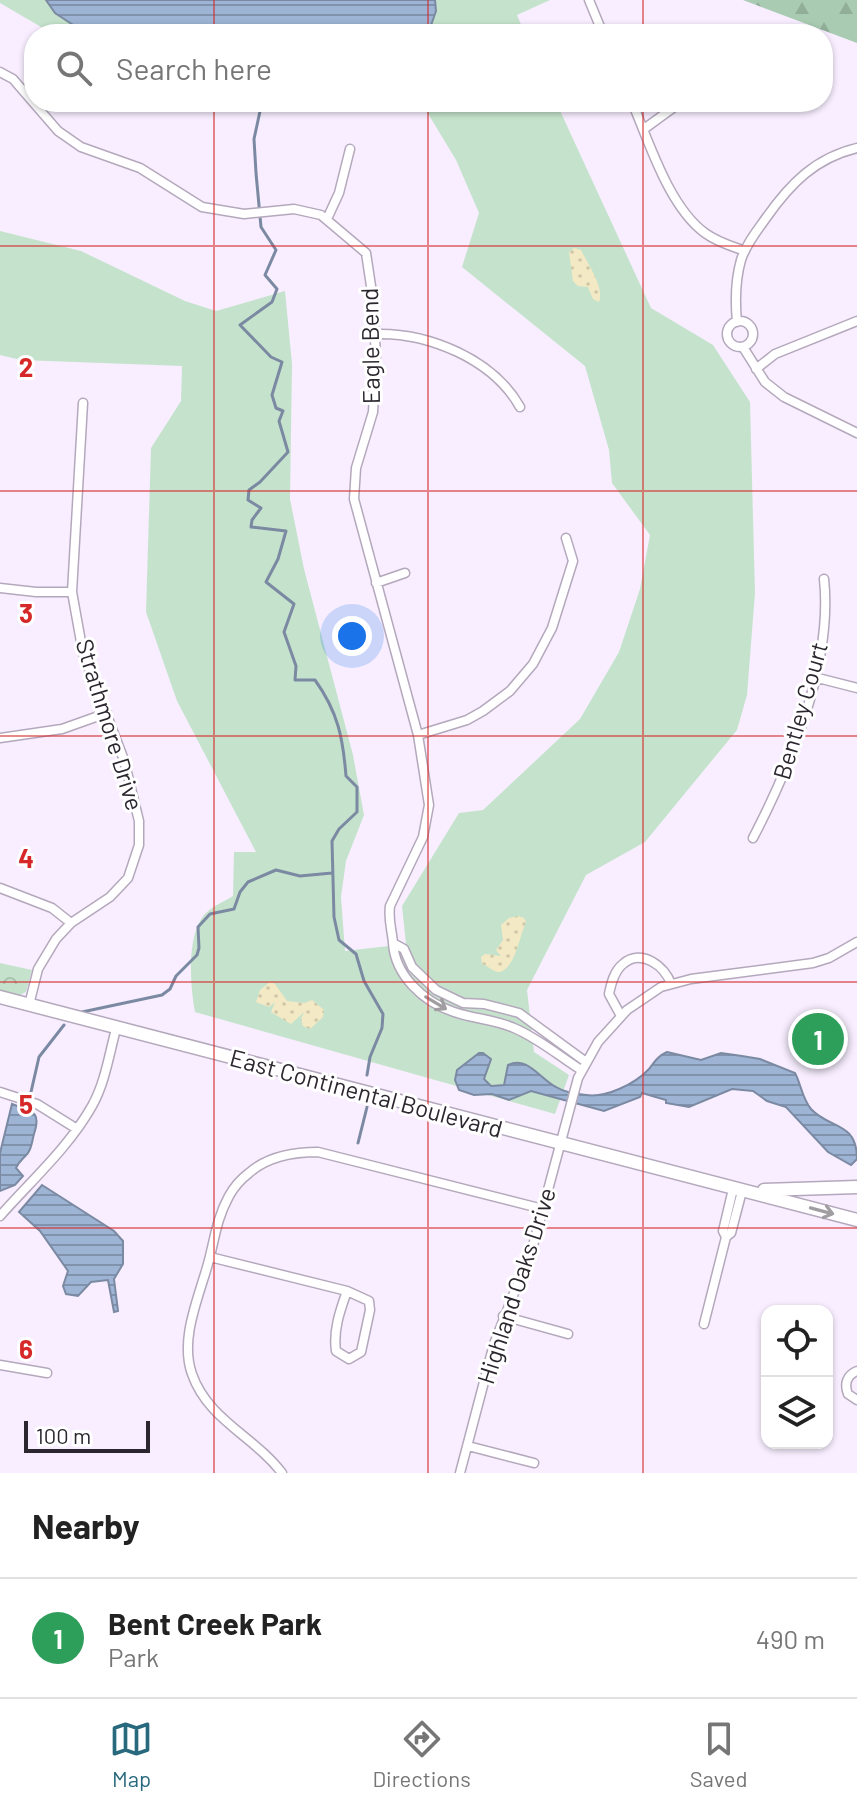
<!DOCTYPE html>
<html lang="en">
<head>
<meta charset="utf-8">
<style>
	:root { --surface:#fff; --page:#f6f6f6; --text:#222; --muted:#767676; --line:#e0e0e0; --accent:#29697e }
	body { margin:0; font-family:Barlow,sans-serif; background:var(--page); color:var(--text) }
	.controls { position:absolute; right:24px; bottom:24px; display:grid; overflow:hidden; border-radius:16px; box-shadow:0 2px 6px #0004 }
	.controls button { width:72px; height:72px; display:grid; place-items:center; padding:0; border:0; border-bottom:2px solid var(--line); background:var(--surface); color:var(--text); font:40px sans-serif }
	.scale { position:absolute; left:24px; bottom:20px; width:126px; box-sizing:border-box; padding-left:8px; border:4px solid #2c272f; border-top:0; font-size:22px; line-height:28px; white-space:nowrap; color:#2c272f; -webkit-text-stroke:6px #fff; paint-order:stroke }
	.you { position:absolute; left:352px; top:636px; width:28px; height:28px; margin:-20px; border:6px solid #fff; border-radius:50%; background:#1a73e8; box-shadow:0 0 0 12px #1a73e833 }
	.badge { display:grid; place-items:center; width:52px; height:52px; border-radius:50%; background:var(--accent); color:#fff; font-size:26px; font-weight:700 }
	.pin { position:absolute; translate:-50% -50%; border:4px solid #fff; box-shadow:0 2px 8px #0006 }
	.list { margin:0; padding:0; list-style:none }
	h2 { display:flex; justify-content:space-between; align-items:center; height:104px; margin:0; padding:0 32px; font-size:34px }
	h2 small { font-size:26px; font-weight:400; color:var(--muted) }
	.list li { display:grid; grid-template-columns:52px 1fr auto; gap:24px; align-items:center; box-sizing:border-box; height:120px; padding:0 32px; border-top:2px solid var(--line) }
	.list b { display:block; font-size:30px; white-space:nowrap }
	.list p { margin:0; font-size:26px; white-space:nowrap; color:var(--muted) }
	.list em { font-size:26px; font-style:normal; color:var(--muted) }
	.icon { flex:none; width:44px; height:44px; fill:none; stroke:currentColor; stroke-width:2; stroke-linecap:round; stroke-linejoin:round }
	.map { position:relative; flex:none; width:857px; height:1473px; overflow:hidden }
	.search { position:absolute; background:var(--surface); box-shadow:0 2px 6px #0004; left:24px; right:24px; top:24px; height:88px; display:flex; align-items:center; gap:20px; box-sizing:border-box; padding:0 28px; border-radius:32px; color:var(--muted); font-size:30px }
	.sheet { height:224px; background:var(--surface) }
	nav { display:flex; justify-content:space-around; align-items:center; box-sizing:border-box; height:112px; border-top:2px solid var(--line); background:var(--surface); font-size:22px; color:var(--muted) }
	nav a { display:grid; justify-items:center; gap:4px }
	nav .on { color:var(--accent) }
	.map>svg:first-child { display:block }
	.grass { fill:#c5e3cc }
	.forest { fill:url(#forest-firs) }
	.sand { fill:url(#sand-dots) }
	.park { fill:url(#park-crowns) }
	.water { fill:url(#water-rules); stroke:#7b8aa2; stroke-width:2 }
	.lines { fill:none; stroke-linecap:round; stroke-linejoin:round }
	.stream { stroke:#7b8aa2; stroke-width:3 }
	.minor-casing { stroke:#b4a8bc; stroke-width:11 }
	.secondary-casing { stroke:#b4a8bc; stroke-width:15 }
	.minor { stroke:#fff; stroke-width:8 }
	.secondary { stroke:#fff; stroke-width:12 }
	.oneway { stroke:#a09ea1 }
	.grid { fill:none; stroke:#d62828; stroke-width:2; stroke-opacity:0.55 }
	.labels { text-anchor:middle; stroke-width:6; stroke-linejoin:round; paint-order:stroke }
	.street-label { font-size:24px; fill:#2c272f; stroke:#fff }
	.grid-label { font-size:26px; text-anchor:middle; font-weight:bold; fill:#d62828; stroke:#fff; stroke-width:6; stroke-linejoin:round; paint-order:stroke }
</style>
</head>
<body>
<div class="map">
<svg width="857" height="1473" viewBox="0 0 857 1473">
	<defs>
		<pattern id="forest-firs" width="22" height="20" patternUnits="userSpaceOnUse" patternTransform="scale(2)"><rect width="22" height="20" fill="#a8cbb1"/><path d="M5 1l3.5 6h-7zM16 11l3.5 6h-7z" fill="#91ae99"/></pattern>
		<pattern id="sand-dots" width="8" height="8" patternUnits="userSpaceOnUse" patternTransform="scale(2)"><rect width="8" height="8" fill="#f3e9c4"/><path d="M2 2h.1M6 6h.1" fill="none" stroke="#d0c8a9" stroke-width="1.8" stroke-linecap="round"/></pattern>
		<pattern id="park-crowns" width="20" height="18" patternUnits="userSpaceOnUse" patternTransform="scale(2)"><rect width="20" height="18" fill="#c5e3cc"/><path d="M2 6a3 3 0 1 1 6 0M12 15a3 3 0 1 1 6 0" fill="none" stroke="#a9c3b0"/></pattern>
		<pattern id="water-rules" width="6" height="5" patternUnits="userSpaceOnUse" patternTransform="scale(2)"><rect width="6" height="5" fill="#9db4d4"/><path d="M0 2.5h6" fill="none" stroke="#8092ac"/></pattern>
	</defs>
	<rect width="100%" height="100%" fill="#f8eeff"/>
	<path class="grass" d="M0 0H550L517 15 525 34H53L0 3Z
		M421 102H556L651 308 713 345 750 402 755 593 747 695 737 730 645 842 586 875 527 990 534 1052 569 1075 555 1114 195 1012C190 985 186 933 206 913 213 906 225 901 233 896L234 852H256L177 701 146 612 151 448 181 401 182 366 21 360 0 355V231L81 251 185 301 216 311 285 291 292 364 290 499 304 569 353 755 364 815 346 861 341 897 345 951 406 944 402 906 459 813 483 810 580 719 619 652 640 589 650 535 612 483 609 450 585 366 462 267 479 213 456 160Z"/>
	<path class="forest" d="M743 0H857V43Z"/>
	<path class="sand" d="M574 248 581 250C587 263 605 288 599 302L593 299 588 287 578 286 573 281 569 252Z
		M518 916 524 918 526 922C520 934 515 970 499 972 495 973 487 965 482 964L481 957 485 954 501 956 496 950 503 940 501 925 509 918Z
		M270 982 275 984 287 1001 305 1003 312 1000 324 1010 323 1017 310 1029 303 1026 301 1019 304 1012 291 1024 271 1012 275 1002 269 1007 256 1002 260 990Z"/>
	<path class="park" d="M0 963 32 970 26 992 18 996 0 992Z"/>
	<path class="water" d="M46 0H435L436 11 428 34H87L55 13Z
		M667 1052 701 1060 721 1053 742 1056 760 1059 795 1073C801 1084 802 1098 811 1109 829 1129 857 1121 857 1159L851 1165 828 1152 786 1107 767 1101 753 1091 732 1089 689 1107 666 1103V1100L642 1093 640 1097 604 1111 531 1091 509 1100 492 1094 474 1095 459 1090 455 1080 457 1070 479 1053H483L491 1059 484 1079 491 1086 504 1085 508 1065C527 1055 540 1079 556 1087 564 1092 576 1094 586 1095 606 1098 635 1084 649 1069 655 1061 658 1056 667 1052Z
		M12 1104C31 1112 42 1110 34 1134 32 1141 32 1147 28 1153 23 1159 19 1161 16 1168L23 1176 15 1185 0 1191V1153Z
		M42 1185 114 1231 123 1241V1264L114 1279 118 1311 114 1312 108 1280 91 1282 78 1296 66 1294 63 1286 68 1271 40 1231 19 1212Z"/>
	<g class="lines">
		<path class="stream" d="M262 102 254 139 256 173 261 227 276 250 265 275 277 289 272 302 240 325 271 357 282 362 272 395 276 408 283 411 279 421 288 452 260 482 249 490 248 500 261 508 252 520 251 527 286 531 278 559 266 582 294 604 284 632 296 666 295 680H315C338 712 343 738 346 776L357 787V812L339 829 332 841 334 917 339 940 356 954 364 981 383 1014 382 1028 370 1057 367 1075
			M82 1012 162 995 170 989 176 976 197 955 199 948 198 927 210 914 234 909 240 892 248 882 276 870 300 876 332 873
			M31 1092 39 1057 64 1025
			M358 1143 367 1107"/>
		<g class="minor-casing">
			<path id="minor" d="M589 0 603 34
				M0 72 13 79 58 131 81 147 140 168 202 207 244 214 294 209 321 215 366 253 371 286 376 354 373 412 356 468 354 499 418 735 429 805 423 837 390 906C388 920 392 930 393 943 395 975 423 1002 454 1012 474 1019 494 1019 514 1028 538 1038 559 1056 581 1070
				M632 102C649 142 669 207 705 233 717 242 731 246 745 251
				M644 129 681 102
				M327 219 339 193 350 149
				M727 334a13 13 0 1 1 26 0a13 13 0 1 1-26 0Z
				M737 322C735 301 735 281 741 260 746 244 757 231 766 218 790 184 815 158 857 148
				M374 334C428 332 493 359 520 407
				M743 347 765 382 784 397 857 433
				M756 369 775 354 857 321
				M376 583 405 573
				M0 588 36 592H72
				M814 677 857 688
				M418 735 467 720 483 711 510 691 533 664 552 628 573 561 566 538
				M0 738 62 729 107 713
				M753 838C791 765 833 662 824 579
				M0 888 52 908 71 923
				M393 943 404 949 412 967 436 990 463 1003 484 1004 519 1013 586 1062
				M29 1005 38 969 56 939 71 923 110 897 128 878 139 845V821L124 760 83 653 72 592 83 403
				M621 1016 609 994C611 984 614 971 623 964 641 948 665 966 671 984
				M0 1092 37 1104 77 1129
				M0 1216C31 1181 69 1147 92 1106 105 1083 109 1055 116 1029
				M726 1237 731 1233 742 1191
				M210 1257 347 1291
				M347 1291 369 1301 370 1310 361 1352 349 1359 336 1351C333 1330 340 1311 347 1291Z
				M503 1316 568 1334
				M704 1324 726 1237 723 1231 733 1189
				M0 1365 47 1373
				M857 1371C847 1375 844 1384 848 1394L857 1400
				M468 1446 534 1463
				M282 1473C254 1436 208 1420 192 1374 179 1338 200 1295 209 1260 215 1237 217 1218 229 1196 234 1187 241 1179 249 1173 268 1156 294 1152 318 1152L543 1209
				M460 1473 494 1344 534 1242 578 1078 598 1042 627 1010 661 987 691 979 813 963 829 958 857 942"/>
		</g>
		<g class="secondary-casing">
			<path id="secondary" d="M0 997 857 1220
				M764 1190 857 1187"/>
		</g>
		<use href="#minor" class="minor"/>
		<use href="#secondary" class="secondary"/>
	</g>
	<defs><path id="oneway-shaft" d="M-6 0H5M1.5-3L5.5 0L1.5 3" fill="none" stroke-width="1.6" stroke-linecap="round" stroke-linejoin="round" transform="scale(2)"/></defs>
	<g class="oneway">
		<use href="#oneway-shaft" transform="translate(436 1003) rotate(31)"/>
		<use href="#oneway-shaft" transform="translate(822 1211) rotate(15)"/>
	</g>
	<path class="grid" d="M214 0V34M428 0V34M643 0V34M214 102V1473M428 102V1473M643 102V1473M0 246H857M0 491H857M0 736H857M0 982H857M0 1228H857"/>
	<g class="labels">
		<g class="street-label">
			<text transform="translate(371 346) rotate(-91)" y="8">Eagle Bend</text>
			<text transform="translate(801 711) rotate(-74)" y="8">Bentley Court</text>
			<text transform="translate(109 725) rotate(73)" y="8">Strathmore Drive</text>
			<text transform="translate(366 1094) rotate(15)" y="8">East Continental Boulevard</text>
			<text transform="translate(517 1286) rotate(-72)" y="8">Highland Oaks Drive</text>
		</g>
	</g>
	<g class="grid-label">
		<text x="26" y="377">2</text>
		<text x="26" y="623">3</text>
		<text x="26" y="868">4</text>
		<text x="26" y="1114">5</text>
		<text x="26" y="1359">6</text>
	</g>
</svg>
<div class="controls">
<button><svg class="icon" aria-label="locate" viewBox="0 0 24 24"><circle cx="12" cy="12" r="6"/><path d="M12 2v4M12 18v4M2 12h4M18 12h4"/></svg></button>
<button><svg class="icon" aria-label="layers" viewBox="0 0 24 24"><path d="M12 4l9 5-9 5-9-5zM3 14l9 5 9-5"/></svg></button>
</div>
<div class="scale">100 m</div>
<div class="you"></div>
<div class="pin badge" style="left:818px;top:1039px;background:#2e9e5b">1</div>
<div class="search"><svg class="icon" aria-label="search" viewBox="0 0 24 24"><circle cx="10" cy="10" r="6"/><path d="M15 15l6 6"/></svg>Search here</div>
</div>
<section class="sheet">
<h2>Nearby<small></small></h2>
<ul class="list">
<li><span class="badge" style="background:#2e9e5b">1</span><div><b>Bent Creek Park</b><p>Park</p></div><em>490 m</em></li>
</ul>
</section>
<nav>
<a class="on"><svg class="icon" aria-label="map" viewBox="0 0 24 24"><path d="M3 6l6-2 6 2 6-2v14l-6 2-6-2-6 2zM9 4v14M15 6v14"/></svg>Map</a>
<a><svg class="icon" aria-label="directions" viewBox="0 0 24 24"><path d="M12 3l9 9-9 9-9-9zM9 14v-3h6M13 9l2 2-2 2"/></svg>Directions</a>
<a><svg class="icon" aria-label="saved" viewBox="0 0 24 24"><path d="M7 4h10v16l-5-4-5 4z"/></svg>Saved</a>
</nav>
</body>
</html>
